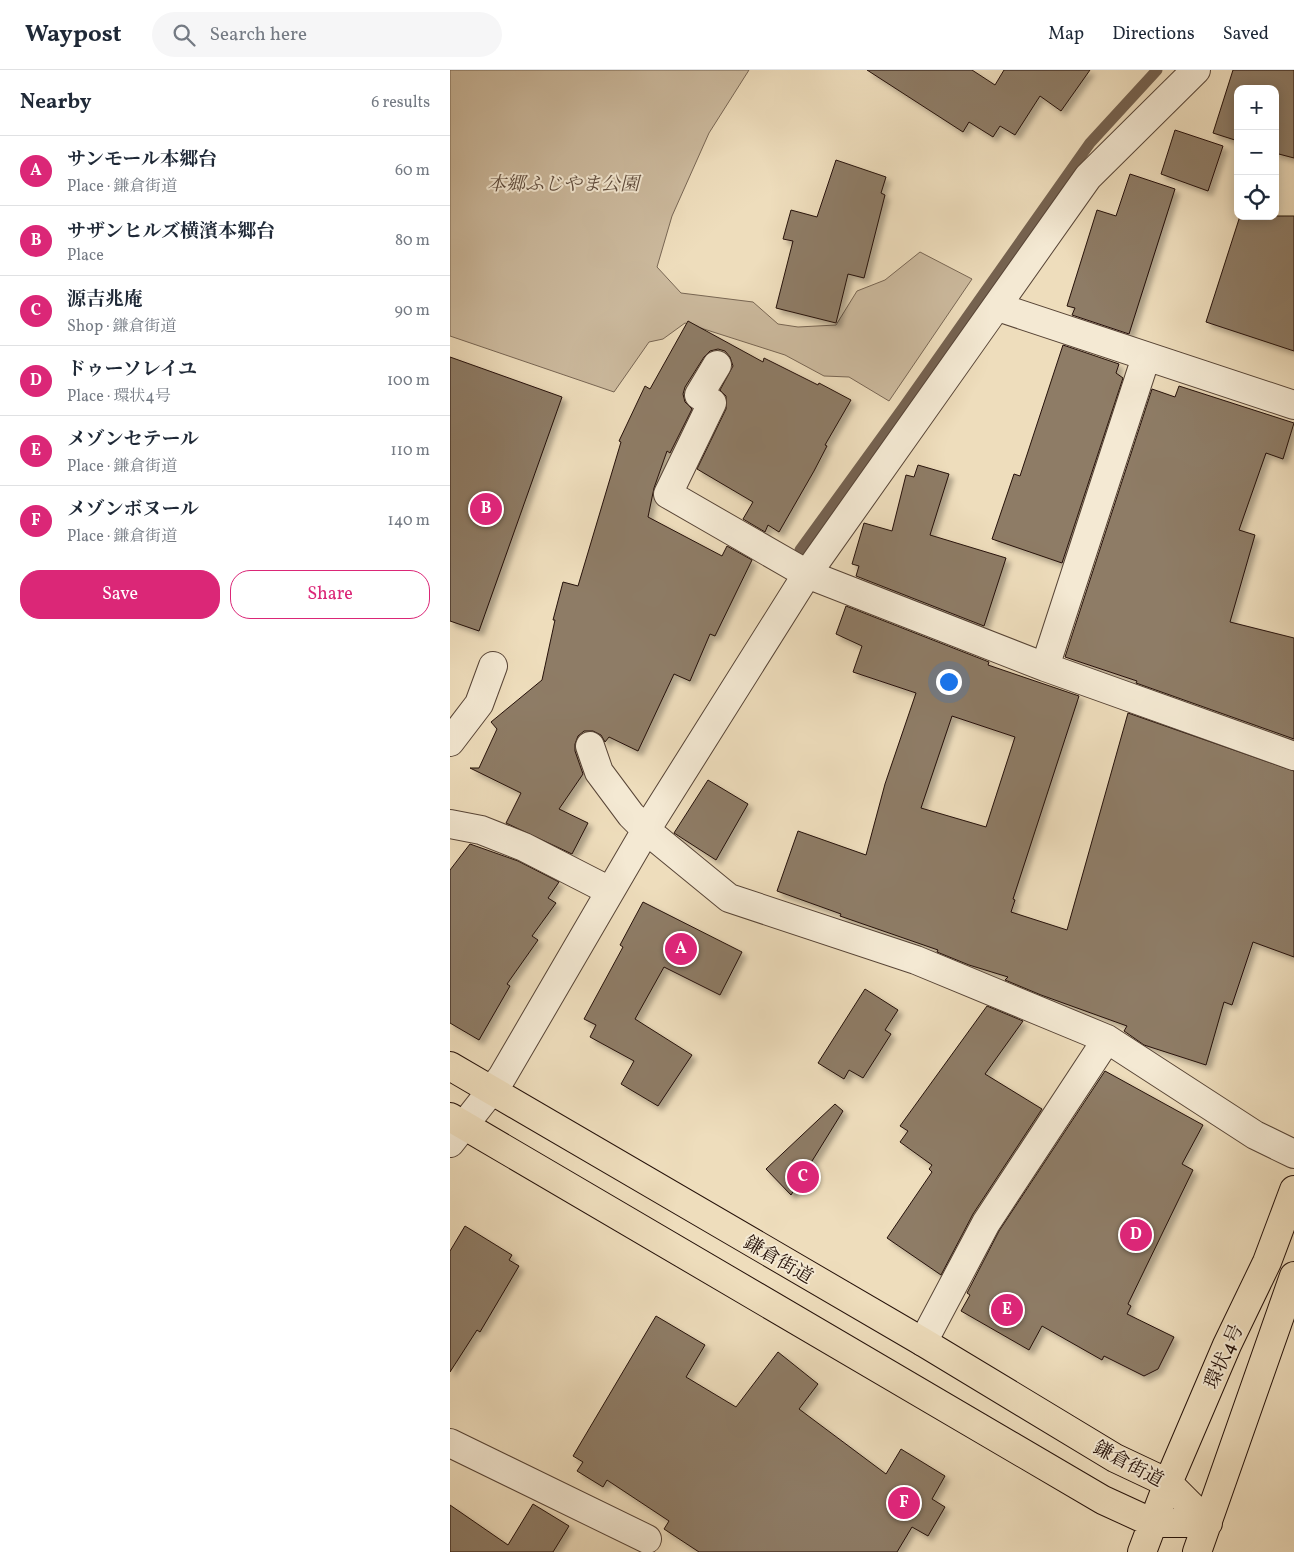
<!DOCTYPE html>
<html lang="en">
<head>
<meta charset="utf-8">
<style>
	:root { --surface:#fff; --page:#f6f6f7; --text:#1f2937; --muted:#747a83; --line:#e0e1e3; --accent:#db2777 }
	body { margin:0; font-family:Vollkorn,"Noto Serif JP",serif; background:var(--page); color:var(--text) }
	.controls { position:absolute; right:15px; top:15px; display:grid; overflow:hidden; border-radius:10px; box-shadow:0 2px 12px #0003 }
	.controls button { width:45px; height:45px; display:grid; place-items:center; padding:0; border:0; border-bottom:1px solid var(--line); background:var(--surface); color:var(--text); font:25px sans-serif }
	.you { position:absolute; left:498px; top:611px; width:18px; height:18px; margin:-12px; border:4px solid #fff; border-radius:50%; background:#1a73e8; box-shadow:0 0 0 8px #1a73e833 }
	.badge { display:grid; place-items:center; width:32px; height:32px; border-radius:50%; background:var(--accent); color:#fff; font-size:16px; font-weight:700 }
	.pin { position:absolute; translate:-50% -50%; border:2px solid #fff; box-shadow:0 1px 5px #0006 }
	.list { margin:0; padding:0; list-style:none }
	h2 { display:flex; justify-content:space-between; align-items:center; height:65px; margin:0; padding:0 20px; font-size:21px }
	h2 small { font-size:16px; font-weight:400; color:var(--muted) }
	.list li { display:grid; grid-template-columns:32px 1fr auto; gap:15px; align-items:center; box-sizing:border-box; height:70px; padding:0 20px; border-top:1px solid var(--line) }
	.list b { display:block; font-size:19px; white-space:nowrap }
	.list p { margin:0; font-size:16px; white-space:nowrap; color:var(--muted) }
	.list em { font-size:16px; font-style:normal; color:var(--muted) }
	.actions { display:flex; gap:10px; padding:15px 20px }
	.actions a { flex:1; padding:11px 0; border:1px solid var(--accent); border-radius:20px; text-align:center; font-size:18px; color:var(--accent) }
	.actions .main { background:var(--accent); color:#fff }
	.icon { flex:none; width:28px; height:28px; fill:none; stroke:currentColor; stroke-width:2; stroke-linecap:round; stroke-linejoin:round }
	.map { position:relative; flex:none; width:844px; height:1482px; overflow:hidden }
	header { display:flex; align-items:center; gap:30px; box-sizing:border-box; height:70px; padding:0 25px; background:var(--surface); border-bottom:1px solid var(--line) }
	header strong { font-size:24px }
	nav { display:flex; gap:28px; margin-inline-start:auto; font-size:18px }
	.search { width:350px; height:45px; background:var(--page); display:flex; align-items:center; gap:12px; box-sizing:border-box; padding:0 18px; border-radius:28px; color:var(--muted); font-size:19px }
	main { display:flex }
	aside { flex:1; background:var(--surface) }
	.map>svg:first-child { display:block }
	.green { fill:#ccba9e; stroke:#786654 }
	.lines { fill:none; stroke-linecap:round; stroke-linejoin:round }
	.stream { stroke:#756250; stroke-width:11 }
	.building { fill:#8e7b66; stroke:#251109; fill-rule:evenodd; filter:url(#shadow) }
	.minor-casing { stroke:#574436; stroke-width:30 }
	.primary-casing { stroke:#251109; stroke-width:30 }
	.minor { stroke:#f4e9d3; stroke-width:28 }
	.primary { stroke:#eeddbc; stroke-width:28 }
	.labels { text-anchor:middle; stroke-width:4; stroke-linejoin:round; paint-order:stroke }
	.park-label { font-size:19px; font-style:italic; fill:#5f4c3d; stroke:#f4e9d3 }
	.street-label { font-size:19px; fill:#251109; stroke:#f4e9d3 }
</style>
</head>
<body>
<header>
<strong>Waypost</strong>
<div class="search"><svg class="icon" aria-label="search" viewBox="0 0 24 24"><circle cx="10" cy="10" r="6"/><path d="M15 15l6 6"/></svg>Search here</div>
<nav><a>Map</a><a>Directions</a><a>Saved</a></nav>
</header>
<main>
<aside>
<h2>Nearby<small>6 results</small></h2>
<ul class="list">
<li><span class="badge">A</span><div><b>サンモール本郷台</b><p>Place · 鎌倉街道</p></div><em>60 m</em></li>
<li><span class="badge">B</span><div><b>サザンヒルズ横濱本郷台</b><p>Place</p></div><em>80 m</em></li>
<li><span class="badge">C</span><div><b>源吉兆庵</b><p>Shop · 鎌倉街道</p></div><em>90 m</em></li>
<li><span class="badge">D</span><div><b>ドゥーソレイユ</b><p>Place · 環状4号</p></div><em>100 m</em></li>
<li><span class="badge">E</span><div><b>メゾンセテール</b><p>Place · 鎌倉街道</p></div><em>110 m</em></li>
<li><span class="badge">F</span><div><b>メゾンボヌール</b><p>Place · 鎌倉街道</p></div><em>140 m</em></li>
</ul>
<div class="actions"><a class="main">Save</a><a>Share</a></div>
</aside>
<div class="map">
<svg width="844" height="1482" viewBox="0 0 844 1482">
	<defs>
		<filter id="shadow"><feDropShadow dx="4.5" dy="4.5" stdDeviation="2.5" flood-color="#0004"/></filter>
	</defs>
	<rect width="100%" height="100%" fill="#eeddbc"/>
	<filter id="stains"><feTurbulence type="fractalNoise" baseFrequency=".004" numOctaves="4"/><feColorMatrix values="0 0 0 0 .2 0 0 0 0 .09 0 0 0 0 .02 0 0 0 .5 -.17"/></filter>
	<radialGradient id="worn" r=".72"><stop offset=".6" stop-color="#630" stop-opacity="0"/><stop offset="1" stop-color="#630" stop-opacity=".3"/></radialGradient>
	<path class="green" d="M0 0H299L259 63 222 146 207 197 231 223 303 232 328 254 348 257 386 255 407 221 435 210 470 182 522 209 439 331 399 307 374 306 335 285 235 253 213 269 199 272 164 322 0 266Z"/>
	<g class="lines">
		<path class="stream" d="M350 480 453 338 640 73 707 0"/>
	</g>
	<path class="building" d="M417 0H522L545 15 554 0H640L611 41 590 26 565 65 550 56 543 67 519 52 513 62Z
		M783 0H844V88L825 83V19H788V71L763 63Z
		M725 60 773 76 758 121 711 104Z
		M386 90 436 107 431 123 435 125 414 208 398 204 386 253 326 238 343 171 333 169 341 140 367 147Z
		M680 104 725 119 679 264 622 245 625 238 617 236 647 140 666 146Z
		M790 146H844V281L756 252Z
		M238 251 313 292 314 288 368 315 369 313 401 330 375 375 377 376 364 401 329 462 318 455 315 462 293 449 303 432 247 399 276 339V326L270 320 283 296 280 287 275 281 268 279 260 281 254 287 235 317 233 324 235 332 242 339 220 383 217 381 204 418 198 447 272 486 277 476 302 490 265 566 260 564 240 611 224 604 188 681 159 667 155 672 151 665 143 661H134L128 666 125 674V681L133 704 109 739 138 753 122 784 56 753 71 723 20 698H29L47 659 41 652 92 610 105 550H103L113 512 128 516 171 372 169 371 195 316 200 319Z
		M613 275 669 294 666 303 673 308 612 493 542 469 564 404 570 406Z
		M0 287 112 327 29 561 0 551Z
		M729 316 844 353 833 389 816 383 789 460 805 465 780 552 844 568V669L686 613 687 611 615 587 702 319 725 327Z
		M468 395 499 404 480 465 556 488 534 556 406 506 409 496 402 494 414 453 442 461 456 405 464 407Z
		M396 536 539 592 538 595 629 626 563 829 565 830 561 842 617 860 678 643 844 701V887L803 872 782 935 774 932 756 995 694 975 674 961 677 956 591 925 555 910 558 907 519 895 487 882 488 880 390 846 391 844 327 821 348 761 416 785 435 714 466 623 403 602 412 576 386 564ZM502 646 565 667 536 757 471 738Z
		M258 710 298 734 266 790 224 763Z
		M20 774 68 791 109 812 98 828 106 833 82 866 88 870 57 914 60 916 29 970 0 953V800Z
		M193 832 292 882 270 925 214 897 185 949 242 985 208 1036 171 1014 184 991 140 967 146 955 134 949 173 877 170 875Z
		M415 919 448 940 435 960 441 964 413 1008 399 1000 394 1009 368 993Z
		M537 936 573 951 535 1004 592 1039 523 1144 491 1205 437 1168 482 1102 479 1099 482 1095 450 1072 458 1061 450 1056Z
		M655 1001 753 1055 732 1094 743 1100 678 1234 681 1236 677 1244 724 1267 708 1299 694 1306 654 1286 652 1290 592 1256 579 1280 511 1241 520 1225 517 1223 549 1161Z
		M385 1034 393 1041 341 1125 316 1099Z
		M15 1156 62 1185 59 1190 69 1196 30 1262 27 1260 0 1302V1181Z
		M206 1246 255 1275 236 1307 286 1337 328 1282 368 1314 349 1339 436 1404 451 1379 495 1406 482 1429 495 1437 478 1466 462 1457 447 1482H249L214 1459 219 1451 157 1410 153 1417 127 1401 133 1392 123 1386Z
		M83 1434 119 1456 103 1482H0V1435L58 1475Z"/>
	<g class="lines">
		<g class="minor-casing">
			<path id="minor" d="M548 237 844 335
				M267 295 249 325 262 333 218 424 357 504 595 597 844 686
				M595 597 696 287
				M0 672 29 634 43 596
				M140 676 149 702 181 745 196 760 279 828 466 890 657 969 805 1065 844 1084
				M0 754 31 760 74 777 160 821
				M0 1073 52 1007 196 760 357 504 638 107 746 0
				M473 1272 536 1153 657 969
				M0 1373 197 1469"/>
		</g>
		<g class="primary-casing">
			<path id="primary" d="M0 996 473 1272 665 1388 718 1413 758 1453
				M0 1047 653 1430 703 1453H758
				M692 1482 718 1413 777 1275 817 1192 844 1120
				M747 1482 844 1206"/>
		</g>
		<use href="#minor" class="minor"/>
		<use href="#primary" class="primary"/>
	</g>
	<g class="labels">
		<g class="park-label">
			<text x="113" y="120">本郷ふじやま公園</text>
		</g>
		<g class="street-label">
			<text transform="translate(329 1189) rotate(30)" y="7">鎌倉街道</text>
			<text transform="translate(773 1286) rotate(-66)" y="7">環状4号</text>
			<text transform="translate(679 1393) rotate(28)" y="7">鎌倉街道</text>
		</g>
	</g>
	<rect width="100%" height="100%" filter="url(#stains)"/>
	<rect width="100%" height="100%" fill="url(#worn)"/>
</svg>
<div class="controls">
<button>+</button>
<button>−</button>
<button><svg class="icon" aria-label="locate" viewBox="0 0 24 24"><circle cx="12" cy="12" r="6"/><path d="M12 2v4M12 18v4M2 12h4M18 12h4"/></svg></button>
</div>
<div class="you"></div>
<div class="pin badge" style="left:231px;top:879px">A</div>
<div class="pin badge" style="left:36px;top:439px">B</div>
<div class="pin badge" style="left:353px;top:1107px">C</div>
<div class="pin badge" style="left:686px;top:1165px">D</div>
<div class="pin badge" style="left:557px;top:1240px">E</div>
<div class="pin badge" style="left:454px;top:1433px">F</div>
</div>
</main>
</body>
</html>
